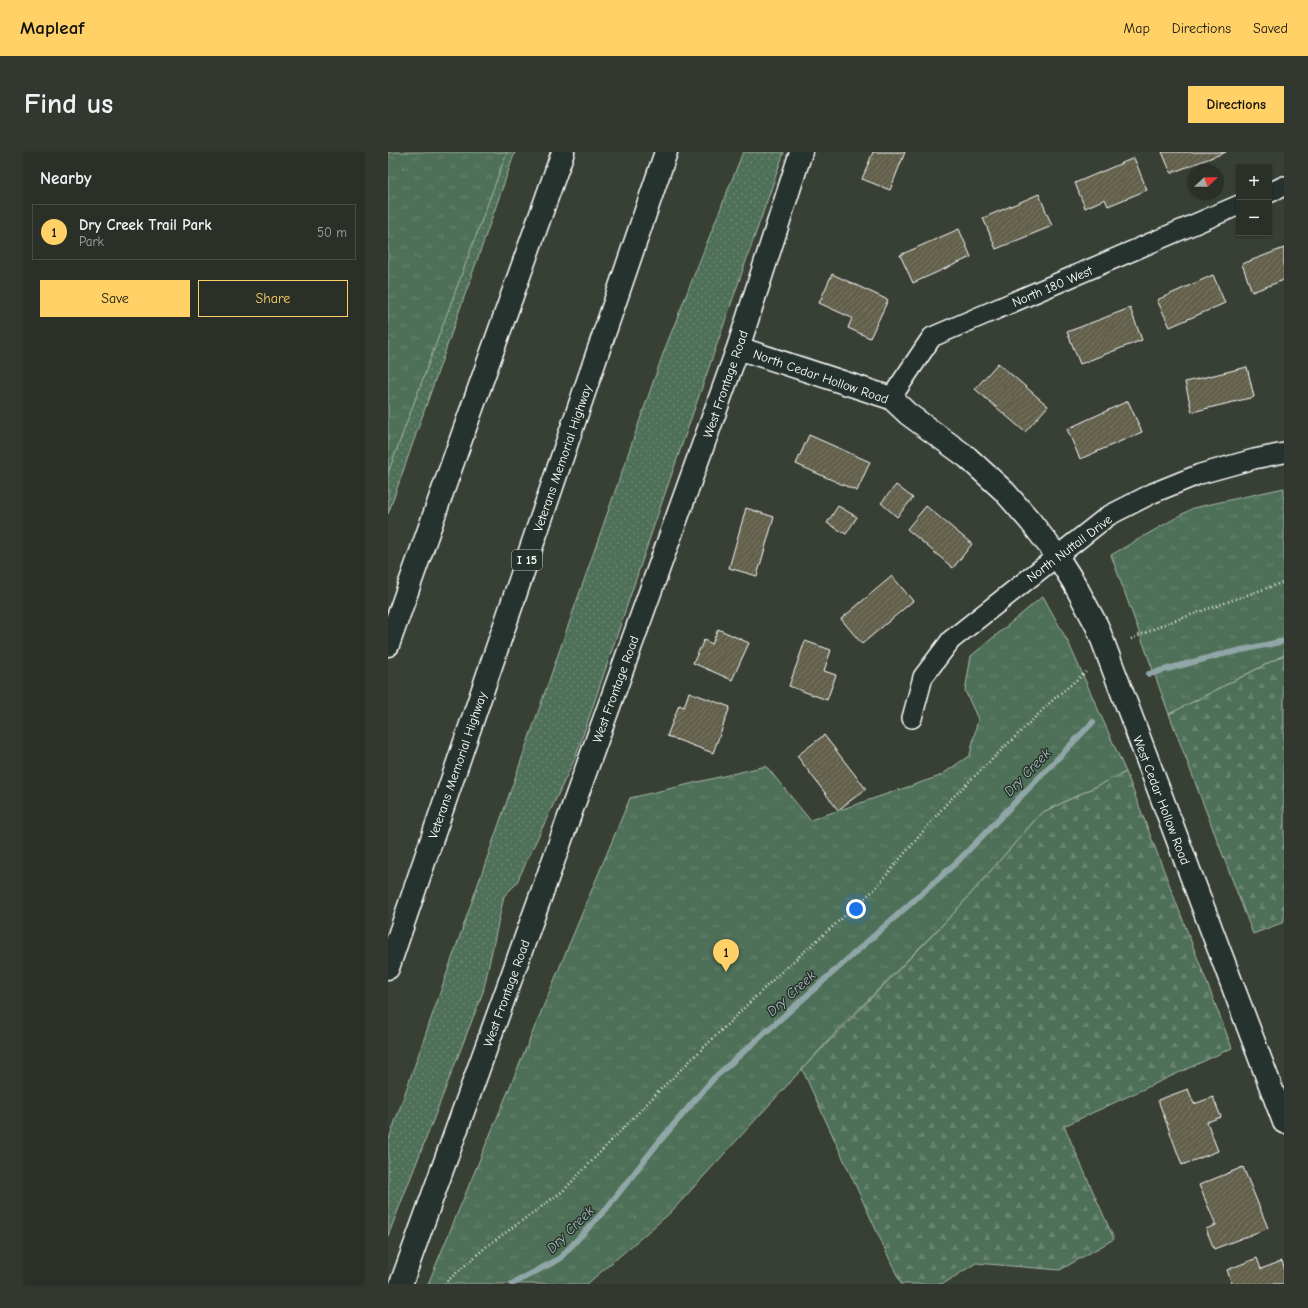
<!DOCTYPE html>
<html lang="en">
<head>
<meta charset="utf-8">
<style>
	:root { --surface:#2a3028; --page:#323830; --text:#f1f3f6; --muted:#a5a9a8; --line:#464b45; --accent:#ffd166 }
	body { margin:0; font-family:"Comic Neue",sans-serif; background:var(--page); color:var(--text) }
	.controls { position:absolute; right:12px; top:12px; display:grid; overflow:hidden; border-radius:0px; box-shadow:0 1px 3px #0004 }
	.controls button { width:36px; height:36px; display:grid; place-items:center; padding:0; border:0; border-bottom:1px solid var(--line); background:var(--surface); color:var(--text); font:20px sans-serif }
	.compass { position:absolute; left:800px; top:12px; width:36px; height:36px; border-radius:50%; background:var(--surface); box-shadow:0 1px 3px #0004; rotate:68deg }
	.you { position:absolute; left:468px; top:757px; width:14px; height:14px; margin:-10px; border:3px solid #fff; border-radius:50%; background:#1a73e8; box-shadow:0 0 0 6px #1a73e833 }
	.badge { display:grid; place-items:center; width:26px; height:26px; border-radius:50%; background:var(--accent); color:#111; font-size:13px; font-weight:700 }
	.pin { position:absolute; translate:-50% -33px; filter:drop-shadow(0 1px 2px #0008) }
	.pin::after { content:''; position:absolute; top:21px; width:14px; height:12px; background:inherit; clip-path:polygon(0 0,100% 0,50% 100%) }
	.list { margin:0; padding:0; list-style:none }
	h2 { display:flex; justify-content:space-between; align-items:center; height:52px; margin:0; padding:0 16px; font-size:17px }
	h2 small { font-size:13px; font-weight:400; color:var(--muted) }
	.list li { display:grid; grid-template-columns:26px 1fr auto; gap:12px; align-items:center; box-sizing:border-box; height:56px; margin:0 8px 8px; padding:0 8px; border:1px solid var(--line); border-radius:0px }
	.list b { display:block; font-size:15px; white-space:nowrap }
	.list p { margin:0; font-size:13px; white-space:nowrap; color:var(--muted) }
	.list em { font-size:13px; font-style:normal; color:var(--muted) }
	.actions { display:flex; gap:8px; padding:12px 16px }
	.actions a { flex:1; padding:9px 0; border:1px solid var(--accent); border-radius:0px; text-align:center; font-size:14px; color:var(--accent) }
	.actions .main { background:var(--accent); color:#111 }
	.map { position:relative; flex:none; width:896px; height:1132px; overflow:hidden; border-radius:0px }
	header { display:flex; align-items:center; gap:24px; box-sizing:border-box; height:56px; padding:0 20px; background:var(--accent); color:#111 }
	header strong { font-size:19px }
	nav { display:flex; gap:22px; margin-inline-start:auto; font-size:14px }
	.intro { display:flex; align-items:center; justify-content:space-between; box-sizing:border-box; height:96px; padding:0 24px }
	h1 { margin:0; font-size:28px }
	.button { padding:10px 18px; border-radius:0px; background:var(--accent); color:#111; font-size:14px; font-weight:700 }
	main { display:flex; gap:24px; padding:0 24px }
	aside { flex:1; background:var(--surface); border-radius:0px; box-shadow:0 1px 3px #0004 }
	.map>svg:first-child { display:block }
	.grass { fill:url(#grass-dots); stroke:#a7b7ac }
	.forest { fill:url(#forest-firs); stroke:#a7b7ac }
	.park { fill:url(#park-tufts); stroke:#a7b7ac }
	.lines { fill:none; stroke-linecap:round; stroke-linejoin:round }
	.stream { stroke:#91a6a7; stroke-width:6 }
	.building { fill:url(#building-hatch); stroke:#fff }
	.street-casing { stroke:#fff; stroke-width:22 }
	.secondary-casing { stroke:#fff; stroke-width:25 }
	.highway-casing { stroke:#fff; stroke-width:25 }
	.path { stroke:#fff; stroke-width:2.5; stroke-dasharray:1 3; stroke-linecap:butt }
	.street { stroke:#26332d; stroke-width:19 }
	.secondary { stroke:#26332d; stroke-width:22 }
	.highway { stroke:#26332d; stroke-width:22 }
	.labels { text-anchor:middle; stroke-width:3; stroke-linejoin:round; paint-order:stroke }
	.shield { fill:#26332d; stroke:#bec2c0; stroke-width:1 }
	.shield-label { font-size:12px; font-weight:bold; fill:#fff }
	.street-label { font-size:13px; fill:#fff; stroke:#26332d }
	.water-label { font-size:14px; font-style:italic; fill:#adbcbd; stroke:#26332d }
</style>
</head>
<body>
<header>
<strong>Mapleaf</strong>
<nav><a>Map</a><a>Directions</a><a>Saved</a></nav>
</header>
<div class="intro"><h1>Find us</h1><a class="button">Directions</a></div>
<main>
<aside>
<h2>Nearby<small></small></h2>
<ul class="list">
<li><span class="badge">1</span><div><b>Dry Creek Trail Park</b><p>Park</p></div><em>50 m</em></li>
</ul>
<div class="actions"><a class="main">Save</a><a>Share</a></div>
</aside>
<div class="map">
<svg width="896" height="1132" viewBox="0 0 896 1132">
	<defs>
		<pattern id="grass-dots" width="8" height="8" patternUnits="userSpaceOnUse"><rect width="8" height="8" fill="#4f6f58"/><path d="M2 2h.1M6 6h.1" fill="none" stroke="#698571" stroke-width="1.8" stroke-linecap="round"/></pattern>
		<pattern id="forest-firs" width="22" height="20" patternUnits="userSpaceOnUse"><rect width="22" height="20" fill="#4f6f58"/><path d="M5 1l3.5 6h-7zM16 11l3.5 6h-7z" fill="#698571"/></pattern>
		<pattern id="park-tufts" width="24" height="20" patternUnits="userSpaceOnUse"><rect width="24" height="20" fill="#4f6f58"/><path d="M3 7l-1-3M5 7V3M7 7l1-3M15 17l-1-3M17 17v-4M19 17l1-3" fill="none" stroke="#698571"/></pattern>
		<pattern id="building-hatch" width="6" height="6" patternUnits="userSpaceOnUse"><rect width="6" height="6" fill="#625e4b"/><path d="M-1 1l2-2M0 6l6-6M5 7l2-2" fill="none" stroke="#7a7666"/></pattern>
	</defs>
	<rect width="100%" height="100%" fill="#384036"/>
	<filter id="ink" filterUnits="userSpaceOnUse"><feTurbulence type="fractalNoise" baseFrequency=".025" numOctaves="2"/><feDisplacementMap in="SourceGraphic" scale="8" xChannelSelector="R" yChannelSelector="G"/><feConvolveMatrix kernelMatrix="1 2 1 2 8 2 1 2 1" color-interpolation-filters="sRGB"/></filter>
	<g filter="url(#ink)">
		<path class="grass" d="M109 0H127L0 362V306Z
			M355 0H396L274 350 188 604 128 732 116 744 95 840 0 1084V990L276 199Z"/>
		<path class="forest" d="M896 503V770L865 782 781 562Z
			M738 620 844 896 676 974 726 1087 672 1118 588 1111 555 1132H513L414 917 565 762 653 661Z"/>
		<path class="park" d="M0 0H119L0 321Z
			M896 336V503L781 562 723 403 805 356Z
			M655 444 681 492 738 620 653 661 565 762 450 878 282 1061 199 1132H40L242 646 378 614 422 668 552 624 582 603 590 567 577 539 583 504Z"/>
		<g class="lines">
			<path class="stream" d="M761 522 831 503 896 489
				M124 1132 171 1107 218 1057 270 991 326 926 569 710 705 570"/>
		</g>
		<path class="building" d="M485 0H517L502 38 474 27Z
			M774 0H838L783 21Z
			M746 6 759 38 720 54 717 47 697 56 687 31Z
			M651 42 664 74 608 97 595 66Z
			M571 77 583 105 525 131 512 103Z
			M896 96V128L864 140 854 112Z
			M444 122 500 148 482 186 460 176 464 166 431 151Z
			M825 123 837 151 782 175 769 148Z
			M742 156 754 188 692 212 679 180Z
			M610 211 660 254 637 280 587 237Z
			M859 215 866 245 804 260 797 230Z
			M740 249 754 280 692 307 679 277Z
			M421 283 482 310 469 339 408 312Z
			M508 333 525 346 509 365 493 351Z
			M450 354 469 365 458 382 439 371Z
			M538 354 584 392 565 416 519 377Z
			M358 356 386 365 369 424 341 416Z
			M504 424 525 449 474 492 453 467Z
			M330 477 361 491 344 528 305 511 316 488 324 492Z
			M417 489 443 498 436 519 448 523 439 548 401 534Z
			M301 540 342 555 325 601 279 584 291 553 296 555Z
			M436 583 478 637 450 658 409 604Z
			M800 937 806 952 825 945 833 965 819 970 830 999 794 1013 770 948Z
			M855 1015 880 1076 826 1097 818 1077 828 1073 811 1033Z
			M869 1106 873 1117 894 1109 896 1115V1132H844L839 1118Z"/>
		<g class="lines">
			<g class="street-casing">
				<path id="street" d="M881 41 896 34
					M503 246 544 185 851 53
					M524 566 535 525 563 488 720 364 765 341 812 322 866 307 896 301"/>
			</g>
			<g class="secondary-casing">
				<path id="secondary" d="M350 196 503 246 520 262 579 305 616 339 643 370 669 404 686 431 709 474 896 970
					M13 1132 350 196 413 0"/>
			</g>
			<g class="highway-casing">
				<path id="highway" d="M0 493 175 0
					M0 816 278 0"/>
			</g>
			<path class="path" d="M743 487 777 472 896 430
				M56 1132 99 1094 175 1039 273 937 392 821 486 738 559 651 667 546 698 520"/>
			<use href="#street" class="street"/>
			<use href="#secondary" class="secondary"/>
			<use href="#highway" class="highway"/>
		</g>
	</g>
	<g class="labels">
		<rect class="shield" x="124" y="398" width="30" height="20" rx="3"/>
		<g class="shield-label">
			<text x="139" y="412">I 15</text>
		</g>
		<g class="street-label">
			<text transform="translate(664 134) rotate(-23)" y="5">North 180 West</text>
			<text transform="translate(433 224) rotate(19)" y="5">North Cedar Hollow Road</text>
			<text transform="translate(337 232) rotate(-71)" y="5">West Frontage Road</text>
			<text transform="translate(174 306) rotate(-71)" y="5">Veterans Memorial Highway</text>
			<text transform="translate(681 396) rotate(-37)" y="5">North Nuttall Drive</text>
			<text transform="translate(227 537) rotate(-70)" y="5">West Frontage Road</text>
			<text transform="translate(69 613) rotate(-71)" y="5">Veterans Memorial Highway</text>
			<text transform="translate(774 648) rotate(69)" y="5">West Cedar Hollow Road</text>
			<text transform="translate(118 841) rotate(-70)" y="5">West Frontage Road</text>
		</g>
		<g class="water-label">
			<text transform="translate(639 620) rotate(-46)" y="5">Dry Creek</text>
			<text transform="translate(403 841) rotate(-42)" y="5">Dry Creek</text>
			<text transform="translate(182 1077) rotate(-45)" y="5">Dry Creek</text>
		</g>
	</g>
</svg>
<div class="controls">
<button>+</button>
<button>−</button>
</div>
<svg class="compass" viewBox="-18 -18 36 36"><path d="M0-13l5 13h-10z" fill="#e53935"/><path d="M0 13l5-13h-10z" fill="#a5a9a8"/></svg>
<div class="you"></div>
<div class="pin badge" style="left:338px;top:820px">1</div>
</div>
</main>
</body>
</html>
